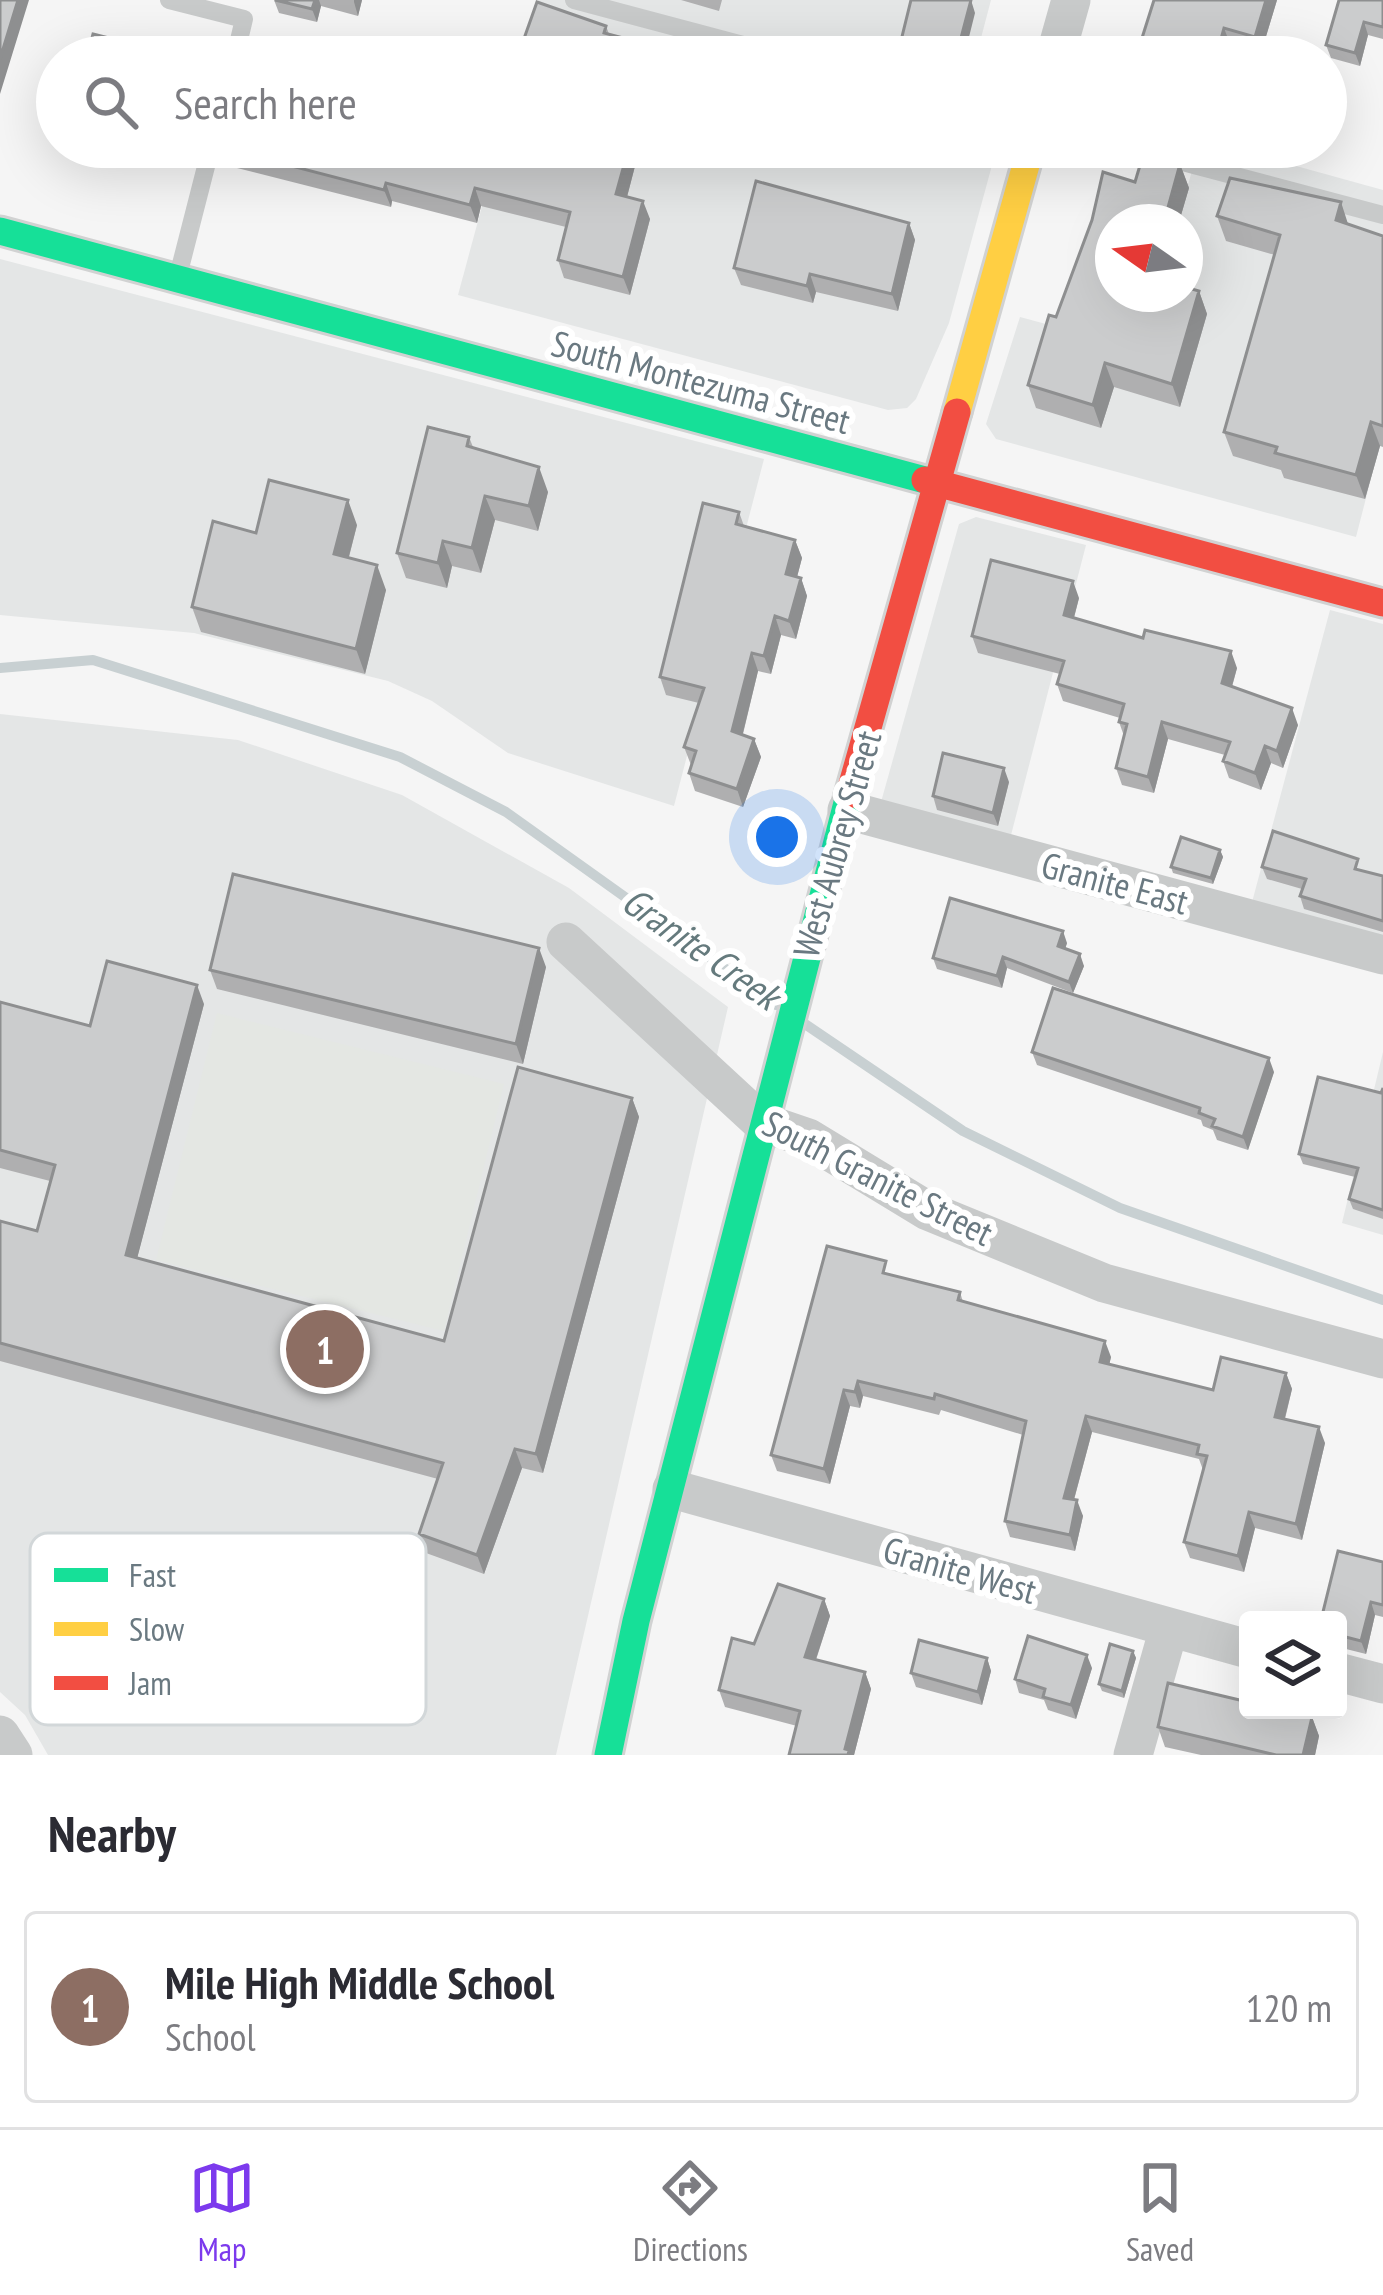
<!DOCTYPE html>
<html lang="en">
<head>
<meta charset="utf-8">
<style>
	:root { --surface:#fff; --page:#f2f2f3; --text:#2b2b33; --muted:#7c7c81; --line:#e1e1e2; --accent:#7c3aed }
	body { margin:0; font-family:"PT Sans Narrow",sans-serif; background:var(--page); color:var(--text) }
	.controls { position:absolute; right:36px; bottom:36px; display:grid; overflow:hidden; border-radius:12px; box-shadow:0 12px 48px #0002 }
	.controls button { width:108px; height:108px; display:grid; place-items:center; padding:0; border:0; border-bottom:3px solid var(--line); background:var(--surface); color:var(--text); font:60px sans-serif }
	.compass { position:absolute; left:1095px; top:204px; width:108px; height:108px; border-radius:50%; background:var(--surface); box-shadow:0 12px 48px #0002; rotate:284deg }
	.you { position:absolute; left:777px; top:837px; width:42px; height:42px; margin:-30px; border:9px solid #fff; border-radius:50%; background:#1a73e8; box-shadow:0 0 0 18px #1a73e833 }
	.badge { display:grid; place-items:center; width:78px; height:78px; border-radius:50%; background:var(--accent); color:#fff; font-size:39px; font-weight:700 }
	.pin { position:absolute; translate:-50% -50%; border:6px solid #fff; box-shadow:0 3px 12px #0006 }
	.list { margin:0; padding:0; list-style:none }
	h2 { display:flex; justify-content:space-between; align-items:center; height:156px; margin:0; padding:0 48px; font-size:51px }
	h2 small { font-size:39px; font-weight:400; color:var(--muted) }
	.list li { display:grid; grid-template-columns:78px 1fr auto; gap:36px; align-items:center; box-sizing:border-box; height:192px; margin:0 24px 24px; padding:0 24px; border:3px solid var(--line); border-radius:12px }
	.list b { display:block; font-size:45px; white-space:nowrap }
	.list p { margin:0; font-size:39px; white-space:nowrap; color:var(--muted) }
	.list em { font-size:39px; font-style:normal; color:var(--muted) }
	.icon { flex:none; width:66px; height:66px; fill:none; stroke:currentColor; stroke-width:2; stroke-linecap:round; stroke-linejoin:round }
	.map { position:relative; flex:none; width:1383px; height:1755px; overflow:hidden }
	.search { position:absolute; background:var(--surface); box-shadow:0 12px 48px #0002; left:36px; right:36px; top:36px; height:132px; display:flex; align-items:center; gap:30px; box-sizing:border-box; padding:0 42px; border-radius:66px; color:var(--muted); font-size:45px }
	.sheet { height:372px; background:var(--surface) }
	nav { display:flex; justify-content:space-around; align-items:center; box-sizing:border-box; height:168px; border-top:3px solid var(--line); background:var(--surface); font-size:33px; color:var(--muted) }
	nav a { display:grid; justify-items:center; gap:6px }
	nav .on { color:var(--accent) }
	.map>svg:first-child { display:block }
	.built { fill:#e4e6e6 }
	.green { fill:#e4e7e3 }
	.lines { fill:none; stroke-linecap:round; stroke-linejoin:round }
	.stream { stroke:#c8d0d2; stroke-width:10 }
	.fast-casing { stroke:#d1d2d2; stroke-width:33 }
	.slow-casing { stroke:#d1d2d2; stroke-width:33 }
	.jam-casing { stroke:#d1d2d2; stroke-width:33 }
	.lane { stroke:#c8caca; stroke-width:18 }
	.street { stroke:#c8caca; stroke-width:39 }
	.fast { stroke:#16e098; stroke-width:27 }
	.slow { stroke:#ffcf43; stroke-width:27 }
	.jam { stroke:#f24e42; stroke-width:27 }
	.wall { fill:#afafb0 }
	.shaded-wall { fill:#8e8f90 }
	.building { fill:#cbcccd; stroke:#8e8f90; stroke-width:3 }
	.labels { text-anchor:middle; stroke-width:12; stroke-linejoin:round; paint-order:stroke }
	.street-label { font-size:36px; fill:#6a7981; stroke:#fff }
	.water-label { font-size:39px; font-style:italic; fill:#657a7d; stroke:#fff }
	.key { fill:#fff; stroke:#d2d7d9; stroke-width:3 }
	.key-label { font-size:33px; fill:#6a7981 }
</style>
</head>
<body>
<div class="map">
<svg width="1383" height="1755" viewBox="0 0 1383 1755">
	<rect width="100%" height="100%" fill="#f5f5f5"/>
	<path class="built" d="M538 0H991L976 57H523Z
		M498 147H997L949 323 916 399 907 408 888 410 458 295Z
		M1199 147H1227L1383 190V432L1356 537 996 439 986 424 1020 317 1139 349 1185 294V222H1177Z
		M0 259 764 459 674 806 508 753 432 701 388 681 194 633 0 615Z
		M976 517 1086 545 1010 839 881 802 959 524Z
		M1330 610 1383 624V941L1251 906Z
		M0 714 238 740 402 795 569 888 728 1007 556 1755H48L25 1715 0 1692Z
		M1383 1052V1235L1342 1223Z"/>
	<path class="green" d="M217 1013 504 1084 444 1331 156 1260Z"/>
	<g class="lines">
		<path class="stream" d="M0 668 93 660 400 757 506 812 776 1005
			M802 1022 963 1131 1120 1208 1383 1300"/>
		<g class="fast-casing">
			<path id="fast" d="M0 231 925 480
				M608 1755 636 1621 849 795"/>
		</g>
		<g class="slow-casing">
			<path id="slow" d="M957 412 1031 147"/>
		</g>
		<g class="jam-casing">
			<path id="jam" d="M925 480 1383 603
				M849 795 957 412"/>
		</g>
		<path class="lane" d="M169 0 244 19 235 57
			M574 0 788 57
			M1126 147 1383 215
			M180 268 211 147"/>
		<path class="street" d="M1055 57 1071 0
			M847 810 1383 955
			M566 942 761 1122 808 1138 928 1211 1104 1283 1383 1359
			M672 1489 1248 1649
			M1338 1672 1383 1684
			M0 1735 13 1755
			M1133 1755 1169 1628"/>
		<use href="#fast" class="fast"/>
		<use href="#slow" class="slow"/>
		<use href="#jam" class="jam"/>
	</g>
	<path class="wall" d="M274 0H362L358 16 321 6 317 22 279 13Z
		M681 0H722L719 11Z
		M1277 0 1261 53 1230 44 1226 57H1136Z
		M1383 0V39L1368 35 1360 66 1331 58 1326 45Z
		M606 26 609 34 696 57H525L521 47Z
		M152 147H198L194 158Z
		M214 147H640L627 197 650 219 630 295 564 278 558 260 566 227 481 206 477 223 392 201 391 207 221 164Z
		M868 147H941L936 166Z
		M1144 152 1180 164 1189 188 1179 222H1113V294H1185V287L1199 291 1207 314 1180 407 1114 387 1101 428 1036 408 1028 385 1049 315 1056 317 1092 220 1103 172 1135 182Z
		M1217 216 1349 225 1383 236V447L1380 446 1365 499 1284 478 1281 470 1233 456 1224 432 1275 255 1226 241Z
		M909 223 915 240 898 311 816 292 813 303 741 285 734 268Z
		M469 437 473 447 548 492 538 531 495 520 481 573 452 566 447 588 406 578 397 553Z
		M739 512 744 526 795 540 802 558 797 577 801 578 807 596 796 639 781 635 771 674 758 671 743 734 754 739 761 757 743 807 695 791 689 773 691 765 684 747 699 703 666 695 660 677Z
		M357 525 349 557 386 590 365 674 201 632 192 607 256 533Z
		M1079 598 1074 618 1237 668 1232 687 1298 725 1283 768 1271 763 1261 790 1229 778 1223 761 1225 755 1168 739 1154 793 1122 785 1116 768 1124 736 1119 722 1120 718 1063 701 1057 684 1060 674 978 653 972 636Z
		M1009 782 998 826 937 810 933 796Z
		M1220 850 1223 857 1213 884 1173 873 1171 867Z
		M1262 867 1362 871 1383 876V932L1304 909 1300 896 1302 889 1267 879Z
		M1067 943 1065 949 1084 966 1073 993 1007 968 1002 988 937 969 933 958Z
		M546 967 523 1064 217 989 210 970Z
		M0 1002 90 1026 204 1004 137 1258 444 1341 632 1098 639 1117 543 1473 522 1468 484 1574 426 1553 419 1534 438 1479 0 1361V1221L37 1231 50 1181 0 1168Z
		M1032 1052 1274 1072 1248 1150 1217 1140 1213 1130 1203 1126 1201 1120 1037 1065Z
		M1383 1088V1219L1353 1209 1349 1199 1355 1177 1303 1164 1299 1154 1381 1093Z
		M892 1275 960 1292 963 1302 1111 1357 1109 1365 1213 1390 1286 1373 1292 1389 1285 1419 1325 1443 1302 1540 1255 1528 1244 1572 1190 1558 1184 1542 1203 1470 1199 1459 1092 1432 1074 1500 1083 1516 1075 1551 1010 1537 1005 1521 1023 1435 941 1410 939 1415 863 1396 860 1408 850 1406 830 1484 777 1471 771 1455Z
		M1383 1562V1617L1375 1615 1366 1654 1338 1647V1620Z
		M824 1599 830 1616 816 1660 865 1672 871 1689 854 1755H789L797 1726 725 1707 719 1690 754 1644Z
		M1133 1651 1136 1658 1124 1698 1102 1691 1099 1684Z
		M987 1658 991 1671 982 1705 916 1687 911 1673Z
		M1092 1668 1076 1719 1048 1710 1044 1700 1019 1693 1015 1679Z
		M1312 1717 1319 1736 1315 1755H1201L1165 1747 1158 1727Z"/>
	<path class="shaded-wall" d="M18 0H29L0 94V59Z
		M315 0H319L321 6 317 22 312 9Z
		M354 0H362L358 16 354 2Z
		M971 0 975 13 964 57H956Z
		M1266 0H1277L1261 53 1255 37Z
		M1364 22 1368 35 1360 66 1355 53Z
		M1224 28 1230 44 1226 57H1216Z
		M629 147H640L623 212 616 194Z
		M933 147H941L936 166 931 153Z
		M1180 164 1189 188 1179 222H1164Z
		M386 183 392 201 391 207 384 190Z
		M475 188 481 206 477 223 470 205Z
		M643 201 650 219 630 295 623 277Z
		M1341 202 1349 227 1336 220Z
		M909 223 915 240 898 311 892 294Z
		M810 274 816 292 813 303 807 286Z
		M1199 291 1207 314 1180 407 1172 384Z
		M1105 363 1114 387 1101 428 1093 405Z
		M1371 422 1380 446 1365 499 1356 475Z
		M539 467 548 492 538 531 529 506Z
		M485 496 495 520 481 573 472 548Z
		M348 500 357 525 343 579 334 554Z
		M795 540 802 558 793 592 786 574Z
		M443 541 452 566 447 588 438 563Z
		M377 565 386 590 365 674 356 649Z
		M801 578 807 596 796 639 789 621Z
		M1073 581 1079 598 1070 632 1064 615Z
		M775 616 781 635 771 674 764 656Z
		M1231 651 1237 668 1228 700 1222 683Z
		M752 653 758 671 739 749 732 731Z
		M1292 708 1298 725 1283 768 1277 751Z
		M1162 722 1168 739 1154 793 1148 777Z
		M754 739 761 757 743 807 737 789Z
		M1265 746 1271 763 1261 790 1255 773Z
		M1004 768 1009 782 998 826 993 813Z
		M1220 850 1223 857 1213 884 1211 878Z
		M1063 931 1067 943 1062 958 1058 946Z
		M539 948 546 967 523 1064 516 1044Z
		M1080 954 1084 966 1073 993 1069 982Z
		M1003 957 1007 968 1002 988 997 976Z
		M197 985 204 1004 133 1274 126 1255Z
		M1269 1058 1274 1072 1248 1150 1243 1137Z
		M632 1098 639 1117 543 1473 536 1454Z
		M1105 1341 1111 1357 1106 1378 1100 1362Z
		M1286 1373 1292 1389 1281 1433 1275 1417Z
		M858 1381 863 1396 860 1408 855 1392Z
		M844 1390 850 1406 830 1484 824 1469Z
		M1086 1416 1092 1432 1070 1514 1064 1498Z
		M1319 1427 1325 1443 1302 1540 1296 1524Z
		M515 1449 522 1468 484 1574 477 1555Z
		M1077 1500 1083 1516 1075 1551 1070 1535Z
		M1249 1512 1255 1528 1244 1572 1238 1556Z
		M824 1599 830 1616 811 1674 805 1657Z
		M1371 1602 1375 1615 1366 1654 1361 1641Z
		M1133 1651 1136 1658 1124 1698 1122 1691Z
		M1087 1655 1092 1668 1076 1719 1071 1705Z
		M987 1658 991 1671 982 1705 978 1692Z
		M865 1672 871 1689 854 1755H847L845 1749Z
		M1312 1717 1319 1736 1315 1755H1303Z"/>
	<path class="building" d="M0 0H18L0 59Z
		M275 0H315L312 9Z
		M911 0H971L956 57H897Z
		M1154 0H1266L1255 37 1224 28 1216 57H1136Z
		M1339 0H1383V27L1364 22 1355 53 1326 45Z
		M537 2 606 26 604 33 696 57H549L521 47Z
		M93 34 184 57H87Z
		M218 147H629L616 194 643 201 623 277 558 260 570 212 475 188 470 205 386 183 384 190Z
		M909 147H933L931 153Z
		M1144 152 1180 164 1164 222H1113V294H1185V287L1199 291 1172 384 1105 363 1093 405 1028 385 1049 315 1056 317 1092 220 1103 172 1135 182Z
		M1230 178 1341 202 1336 220 1383 236V426L1371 422 1356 475 1275 453 1277 447 1224 432 1280 235 1217 216Z
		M756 181 909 223 892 294 810 274 807 286 734 268Z
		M428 427 469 437 467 446 539 467 529 506 485 496 472 548 443 541 438 563 397 553Z
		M269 480 348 500 334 554 377 565 356 649 192 607 213 521 256 533Z
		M703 503 739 512 736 524 795 540 786 574 801 578 789 621 775 616 764 656 752 653 732 731 754 739 737 789 689 773 696 751 684 747 704 688 660 677Z
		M991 560 1073 581 1064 615 1143 638 1145 630 1231 651 1222 683 1292 708 1277 751 1265 746 1255 773 1223 761 1230 742 1162 722 1148 777 1116 768 1127 724 1119 722 1124 704 1057 684 1064 661 972 636Z
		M943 753 1004 768 993 813 933 796Z
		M1273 831 1358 859 1355 869 1383 876V921L1300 896 1306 879 1262 867Z
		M1181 837 1220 850 1211 878 1171 867Z
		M233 874 539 948 516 1044 210 970Z
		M950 898 1063 931 1058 946 1080 954 1069 982 1003 957 997 976 933 958Z
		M107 961 197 985 126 1255 444 1341 518 1067 632 1098 536 1454 515 1449 477 1555 419 1534 443 1463 0 1343V1221L37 1231 55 1165 0 1150V1002L90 1026Z
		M1053 988 1269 1058 1243 1137 1212 1126 1215 1119 1199 1113 1200 1108 1032 1052Z
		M1318 1077 1381 1093 1383 1088V1210L1349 1199 1358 1168 1299 1154Z
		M827 1246 886 1261 883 1273 960 1292 958 1300 1105 1341 1100 1362 1213 1390 1221 1357 1286 1373 1275 1417 1319 1427 1296 1524 1249 1512 1238 1556 1184 1542 1207 1456 1197 1454 1199 1445 1086 1416 1064 1498 1077 1500 1070 1535 1005 1521 1026 1421 935 1394 934 1399 858 1381 855 1392 844 1390 824 1469 771 1455Z
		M1338 1551 1383 1562V1605L1371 1602 1361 1641 1338 1635V1620H1321Z
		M778 1584 824 1599 805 1657 865 1672 845 1749 849 1750 848 1755H789L800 1711 719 1690 732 1638 754 1644Z
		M1028 1636 1087 1655 1071 1705 1043 1697 1045 1689 1015 1679Z
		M919 1640 987 1658 978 1692 911 1673Z
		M1110 1644 1133 1651 1122 1691 1099 1684Z
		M1168 1683 1248 1702V1710H1283L1312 1717 1303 1755H1276L1158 1727Z"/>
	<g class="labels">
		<g class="street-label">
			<text transform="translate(701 382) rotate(15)" y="13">South Montezuma Street</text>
			<text transform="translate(837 844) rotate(-74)" y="13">West Aubrey Street</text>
			<text transform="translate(1115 883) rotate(15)" y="13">Granite East</text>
			<text transform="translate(878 1178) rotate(27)" y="13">South Granite Street</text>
			<text transform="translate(960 1570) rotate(16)" y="13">Granite West</text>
		</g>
		<g class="water-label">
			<text transform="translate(701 948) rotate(35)" y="14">Granite Creek</text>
		</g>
	</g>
	<rect x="30" y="1533" width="396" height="192" rx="18" class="key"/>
	<rect x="54" y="1568" width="54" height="14" fill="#16e098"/>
	<rect x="54" y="1622" width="54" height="14" fill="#ffcf43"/>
	<rect x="54" y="1676" width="54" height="14" fill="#f24e42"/>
	<g class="key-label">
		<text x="129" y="1587">Fast</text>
		<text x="129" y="1641">Slow</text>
		<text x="129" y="1695">Jam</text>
	</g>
</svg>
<div class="controls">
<button><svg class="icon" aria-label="layers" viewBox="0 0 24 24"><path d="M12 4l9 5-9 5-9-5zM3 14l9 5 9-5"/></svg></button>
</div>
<svg class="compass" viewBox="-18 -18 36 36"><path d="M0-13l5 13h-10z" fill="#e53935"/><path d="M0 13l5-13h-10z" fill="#7c7c81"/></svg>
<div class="you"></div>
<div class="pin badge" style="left:325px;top:1349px;background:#8d6e63">1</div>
<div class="search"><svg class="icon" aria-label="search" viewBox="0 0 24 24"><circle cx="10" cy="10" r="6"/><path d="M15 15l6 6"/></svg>Search here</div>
</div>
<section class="sheet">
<h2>Nearby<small></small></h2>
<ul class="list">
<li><span class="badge" style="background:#8d6e63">1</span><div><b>Mile High Middle School</b><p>School</p></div><em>120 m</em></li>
</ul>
</section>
<nav>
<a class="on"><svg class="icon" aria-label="map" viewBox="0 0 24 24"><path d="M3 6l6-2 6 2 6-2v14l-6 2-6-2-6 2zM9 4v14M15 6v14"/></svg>Map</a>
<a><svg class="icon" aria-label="directions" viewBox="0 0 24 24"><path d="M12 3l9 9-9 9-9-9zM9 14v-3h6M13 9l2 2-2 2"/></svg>Directions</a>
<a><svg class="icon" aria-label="saved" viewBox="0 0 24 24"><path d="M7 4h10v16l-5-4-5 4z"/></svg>Saved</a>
</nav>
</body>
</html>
